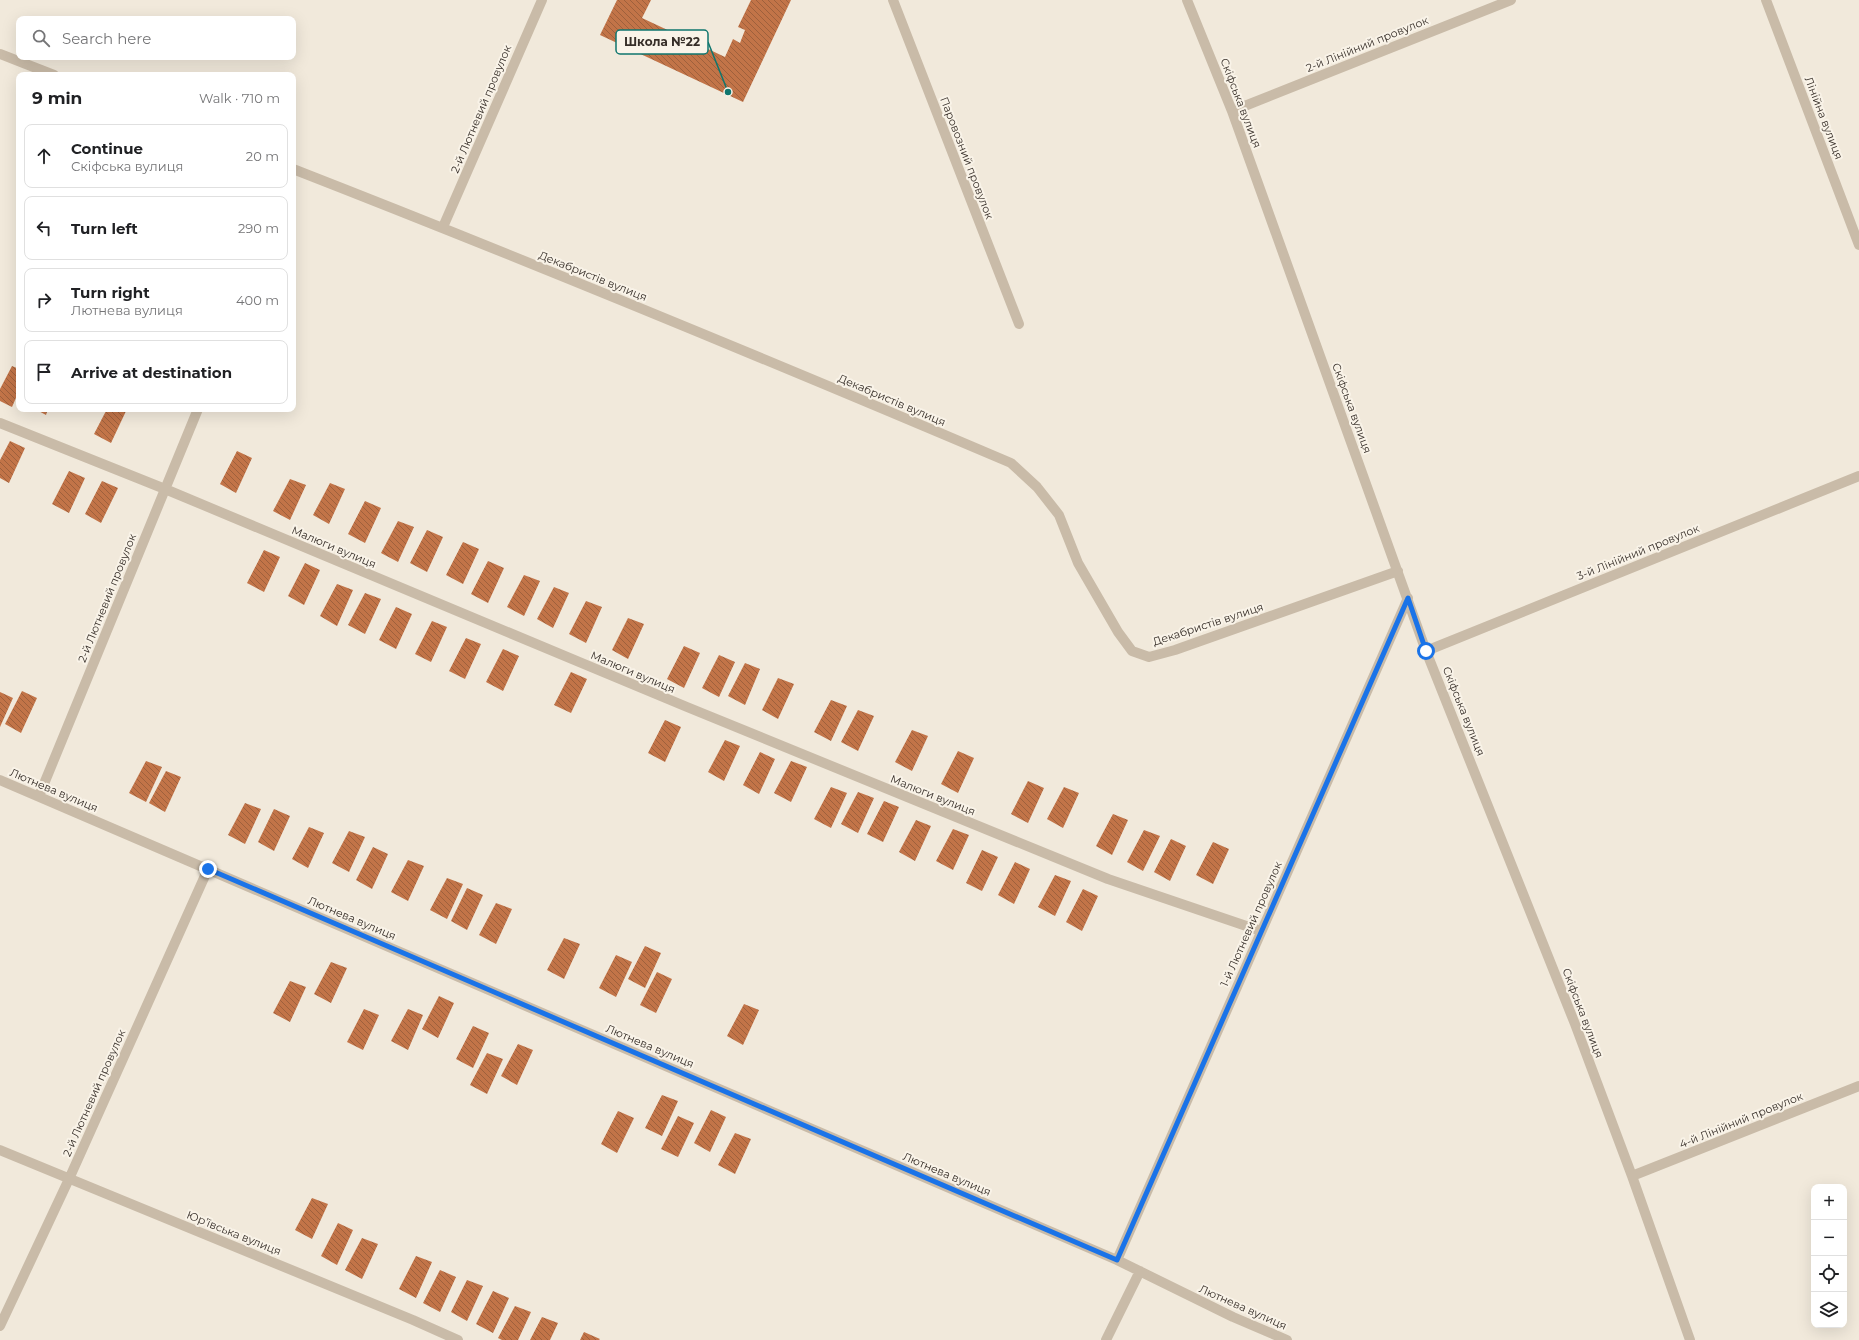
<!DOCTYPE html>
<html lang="en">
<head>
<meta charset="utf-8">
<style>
	:root { --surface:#fff; --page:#f6f6f6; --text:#202124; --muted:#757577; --line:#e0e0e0 }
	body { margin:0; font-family:Montserrat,sans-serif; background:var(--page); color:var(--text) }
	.controls { position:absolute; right:12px; bottom:12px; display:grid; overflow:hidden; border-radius:8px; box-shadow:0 4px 16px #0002 }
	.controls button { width:36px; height:36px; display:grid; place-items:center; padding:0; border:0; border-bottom:1px solid var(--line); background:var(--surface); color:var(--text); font:20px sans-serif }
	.stop { position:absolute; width:12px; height:12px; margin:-9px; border:3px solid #1a73e8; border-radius:50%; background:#fff }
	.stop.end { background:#1a73e8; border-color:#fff; box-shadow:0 1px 4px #0008 }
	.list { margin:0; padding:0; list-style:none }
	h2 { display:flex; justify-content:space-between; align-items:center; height:52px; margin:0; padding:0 16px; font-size:17px }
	h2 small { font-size:13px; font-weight:400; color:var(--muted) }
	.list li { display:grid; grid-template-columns:26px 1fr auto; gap:12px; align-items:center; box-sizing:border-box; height:64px; margin:0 8px 8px; padding:0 8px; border:1px solid var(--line); border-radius:8px }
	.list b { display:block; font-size:15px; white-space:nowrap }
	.list p { margin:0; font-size:13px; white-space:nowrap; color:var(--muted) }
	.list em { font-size:13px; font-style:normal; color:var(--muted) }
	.icon { flex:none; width:22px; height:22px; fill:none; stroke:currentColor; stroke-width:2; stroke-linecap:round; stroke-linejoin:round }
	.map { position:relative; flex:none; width:1859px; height:1340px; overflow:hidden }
	.search { position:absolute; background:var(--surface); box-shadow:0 4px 16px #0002; left:16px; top:16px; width:280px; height:44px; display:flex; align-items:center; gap:10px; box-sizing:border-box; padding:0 14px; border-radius:8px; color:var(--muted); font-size:15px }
	.panel { position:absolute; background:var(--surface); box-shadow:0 4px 16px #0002; left:16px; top:72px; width:280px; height:340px; border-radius:8px }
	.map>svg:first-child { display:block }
	.building { fill:url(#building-back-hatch) }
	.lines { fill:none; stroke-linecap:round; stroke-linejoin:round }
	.minor { stroke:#c9bba8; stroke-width:10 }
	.route { stroke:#1a73e8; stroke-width:5 }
	.labels { text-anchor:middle; stroke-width:4; stroke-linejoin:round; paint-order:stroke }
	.street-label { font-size:11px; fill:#362e28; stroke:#f9f3e8 }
	.leader { fill:none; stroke:#0f766e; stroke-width:1.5 }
	.callout-dot { fill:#0f766e; stroke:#f9f3e8; stroke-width:1.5 }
	.callout { fill:#f9f3e8; stroke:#0f766e; stroke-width:1.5 }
	.callout-label { font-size:12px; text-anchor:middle; font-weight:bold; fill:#362e28 }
</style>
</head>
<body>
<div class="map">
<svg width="1859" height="1340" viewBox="0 0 1859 1340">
	<defs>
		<pattern id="building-back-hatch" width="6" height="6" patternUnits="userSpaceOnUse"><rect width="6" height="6" fill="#c27448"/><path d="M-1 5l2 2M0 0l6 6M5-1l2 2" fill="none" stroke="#9e603c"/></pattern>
	</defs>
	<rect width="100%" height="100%" fill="#f1e9db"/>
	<path class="building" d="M617 0H651L642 18 725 57 733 39 740 43 745 30 738 27 751 0H791L743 102 600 35Z
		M12 366 19 369V391L12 407 0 401V389Z
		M35 409H48L46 415Z
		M107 409H127L111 443 94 434Z
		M10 441 25 448 9 483 0 478V460Z
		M237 451 252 458 236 493 220 484Z
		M69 471 85 478 69 513 52 504Z
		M290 479 306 485 290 520 273 511Z
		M102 481 118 488 101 523 85 514Z
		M330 483 345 489 329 524 313 515Z
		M365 501 381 508 365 543 348 534Z
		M398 521 414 527 398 562 381 553Z
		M427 530 443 537 427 572 410 563Z
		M463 542 479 549 463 584 446 575Z
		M264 550 280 557 264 592 247 583Z
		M488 561 504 568 488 603 471 594Z
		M305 563 320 570 304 605 288 596Z
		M524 575 540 581 524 616 507 607Z
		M337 584 353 590 337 626 320 616Z
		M554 587 569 593 553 628 537 619Z
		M365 593 381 599 365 634 348 625Z
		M586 601 602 607 586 643 569 634Z
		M396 607 412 614 396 649 379 640Z
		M628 618 644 624 628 659 612 650Z
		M432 621 447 627 431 662 415 654Z
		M466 638 481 644 465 679 449 671Z
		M684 646 700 653 684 688 667 679Z
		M503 649 519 656 503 691 486 682Z
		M719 655 735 662 719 697 702 688Z
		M745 663 760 669 745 705 728 696Z
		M571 672 587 679 571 713 554 705Z
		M778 678 794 684 778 719 762 710Z
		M22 691 37 698 21 733 5 724Z
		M0 692 13 698 0 727Z
		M831 700 847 706 831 741 814 732Z
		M858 710 874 716 858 751 841 742Z
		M665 720 681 727 665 762 648 753Z
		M912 730 928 736 912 771 895 762Z
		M725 740 740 746 724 781 708 772Z
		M958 751 974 758 958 793 941 784Z
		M760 752 775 759 759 794 743 785Z
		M146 761 162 767 146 802 129 793Z
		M791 761 807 767 791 802 774 793Z
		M166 771 181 777 165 812 149 803Z
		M1028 781 1044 788 1028 823 1011 814Z
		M831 787 847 793 831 828 814 819Z
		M1064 787 1079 793 1063 828 1047 819Z
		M858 792 874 798 858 833 841 824Z
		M884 801 899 807 883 842 867 834Z
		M245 803 261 809 245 844 228 835Z
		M274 809 290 816 274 851 258 842Z
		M1113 814 1128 820 1112 855 1096 846Z
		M916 820 931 826 915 861 899 852Z
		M309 827 324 833 308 868 292 859Z
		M953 829 969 835 953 870 936 861Z
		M1144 830 1160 836 1143 871 1127 862Z
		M349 831 365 837 349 872 332 863Z
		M1171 839 1186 846 1170 881 1154 872Z
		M1213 842 1229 849 1213 884 1196 875Z
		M373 847 388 854 372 889 356 880Z
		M982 850 998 857 982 891 966 883Z
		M408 860 424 866 408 901 391 892Z
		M1015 862 1030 869 1014 904 998 895Z
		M1055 875 1071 881 1055 916 1038 907Z
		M447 878 463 884 447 919 430 910Z
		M467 888 483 895 467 930 451 921Z
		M1083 889 1098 896 1082 931 1066 922Z
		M496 903 512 909 496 944 479 935Z
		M564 938 580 944 564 979 547 970Z
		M645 946 661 953 645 988 628 979Z
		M616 955 632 962 616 997 599 988Z
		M331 962 347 968 331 1003 314 994Z
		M657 972 672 979 656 1013 640 1005Z
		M290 981 306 987 290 1022 273 1013Z
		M439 996 454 1003 438 1038 422 1029Z
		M744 1004 759 1010 743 1045 727 1036Z
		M364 1009 379 1015 363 1050 347 1042Z
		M408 1009 423 1015 408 1050 391 1041Z
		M473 1026 489 1033 473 1068 456 1059Z
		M518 1044 533 1050 517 1085 501 1076Z
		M487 1053 503 1059 487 1094 470 1085Z
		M662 1095 678 1101 662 1136 645 1128Z
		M711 1110 726 1117 710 1152 694 1143Z
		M618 1111 634 1118 617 1153 601 1144Z
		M678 1116 694 1123 678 1157 661 1149Z
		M735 1133 751 1139 735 1174 718 1165Z
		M312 1198 328 1204 312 1239 295 1230Z
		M338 1223 353 1230 337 1265 321 1256Z
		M362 1238 378 1244 362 1279 345 1270Z
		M416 1256 432 1262 416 1298 399 1289Z
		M440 1270 456 1277 440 1312 423 1303Z
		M467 1280 483 1286 467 1321 451 1312Z
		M493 1291 509 1298 493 1333 476 1324Z
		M515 1306 531 1312 518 1340H502L498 1338Z
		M542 1317 558 1323 550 1340H530Z
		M584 1332 600 1339 599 1340H580Z"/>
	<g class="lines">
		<path class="minor" d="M893 0 1019 324
			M1187 0 1232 111 1426 651 1575 1024 1632 1176 1690 1340
			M1766 0 1859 245
			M0 54 54 75
			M1232 111 1511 0
			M293 169C534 263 773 362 1011 463L1037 487 1059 515 1078 563 1118 632 1132 651 1149 657 1175 650 1398 571
			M443 227 542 0
			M0 423 165 489 687 707 1108 879 1261 931
			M1426 651 1859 476
			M0 780 1117 1260 1233 1317 1287 1340
			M39 796 198 409
			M0 1150 413 1320 458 1340
			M1632 1176 1859 1086
			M1117 1260 1408 598
			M0 1326 69 1179 208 869
			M1106 1340 1140 1271"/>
	</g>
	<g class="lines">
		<path class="route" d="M208 869 1117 1260 1408 598 1426 651"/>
	</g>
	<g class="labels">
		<g class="street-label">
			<text transform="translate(1367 44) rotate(-22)" y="4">2-й Лінійний провулок</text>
			<text transform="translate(1241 103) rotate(69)" y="4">Скіфська вулиця</text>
			<text transform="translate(481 109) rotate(-67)" y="4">2-й Лютневий провулок</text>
			<text transform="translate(1824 118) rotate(69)" y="4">Лінійна вулиця</text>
			<text transform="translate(967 158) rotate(69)" y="4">Паровозний провулок</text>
			<text transform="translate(593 276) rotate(22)" y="4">Декабристів вулиця</text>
			<text transform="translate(892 400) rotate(23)" y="4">Декабристів вулиця</text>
			<text transform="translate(1352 408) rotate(70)" y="4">Скіфська вулиця</text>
			<text transform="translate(334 547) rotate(23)" y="4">Малюги вулиця</text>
			<text transform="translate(1638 552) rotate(-22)" y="4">3-й Лінійний провулок</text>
			<text transform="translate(107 598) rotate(-68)" y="4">2-й Лютневий провулок</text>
			<text transform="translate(1208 624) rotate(-18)" y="4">Декабристів вулиця</text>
			<text transform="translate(633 672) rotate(23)" y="4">Малюги вулиця</text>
			<text transform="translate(1464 711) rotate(68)" y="4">Скіфська вулиця</text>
			<text transform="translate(54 790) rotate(23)" y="4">Лютнева вулиця</text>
			<text transform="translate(933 795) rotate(22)" y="4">Малюги вулиця</text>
			<text transform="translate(352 918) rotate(23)" y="4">Лютнева вулиця</text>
			<text transform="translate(1251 924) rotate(-66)" y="4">1-й Лютневий провулок</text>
			<text transform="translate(1583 1013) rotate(69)" y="4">Скіфська вулиця</text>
			<text transform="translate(650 1046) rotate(23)" y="4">Лютнева вулиця</text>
			<text transform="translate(94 1093) rotate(-66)" y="4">2-й Лютневий провулок</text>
			<text transform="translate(1741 1120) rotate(-22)" y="4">4-й Лінійний провулок</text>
			<text transform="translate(947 1174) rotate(23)" y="4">Лютнева вулиця</text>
			<text transform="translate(234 1233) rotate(22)" y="4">Юр’ївська вулиця</text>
			<text transform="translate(1243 1307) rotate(24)" y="4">Лютнева вулиця</text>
		</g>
	</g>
	<path class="leader" d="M728 92L708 42"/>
	<circle class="callout-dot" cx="728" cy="92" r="4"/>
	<rect class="callout" x="616" y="30" width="92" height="24" rx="4"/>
	<g class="callout-label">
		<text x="662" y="46">Школа №22</text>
	</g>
</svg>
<div class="controls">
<button>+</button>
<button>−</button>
<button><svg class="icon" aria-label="locate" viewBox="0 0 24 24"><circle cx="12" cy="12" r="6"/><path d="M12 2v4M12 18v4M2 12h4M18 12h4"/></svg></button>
<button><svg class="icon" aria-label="layers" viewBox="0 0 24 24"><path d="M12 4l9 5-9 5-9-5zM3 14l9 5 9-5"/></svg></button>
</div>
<div class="stop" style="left:1426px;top:651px"></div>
<div class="stop end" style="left:208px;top:869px"></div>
<div class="search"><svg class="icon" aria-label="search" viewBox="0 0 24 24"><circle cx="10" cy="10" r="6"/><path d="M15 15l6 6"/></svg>Search here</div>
<section class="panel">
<h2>9 min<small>Walk · 710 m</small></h2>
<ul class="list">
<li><svg class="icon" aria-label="ahead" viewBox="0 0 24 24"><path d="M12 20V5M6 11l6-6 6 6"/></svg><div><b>Continue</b><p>Скіфська вулиця</p></div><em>20 m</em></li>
<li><svg class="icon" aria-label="left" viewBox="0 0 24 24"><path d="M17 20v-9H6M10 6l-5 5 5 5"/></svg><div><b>Turn left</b></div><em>290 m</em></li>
<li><svg class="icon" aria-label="right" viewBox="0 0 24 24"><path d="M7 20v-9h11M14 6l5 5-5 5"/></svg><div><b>Turn right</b><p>Лютнева вулиця</p></div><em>400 m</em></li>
<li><svg class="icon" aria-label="arrive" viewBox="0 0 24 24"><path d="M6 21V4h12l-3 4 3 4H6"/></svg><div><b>Arrive at destination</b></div></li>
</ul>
</section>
</div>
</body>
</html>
